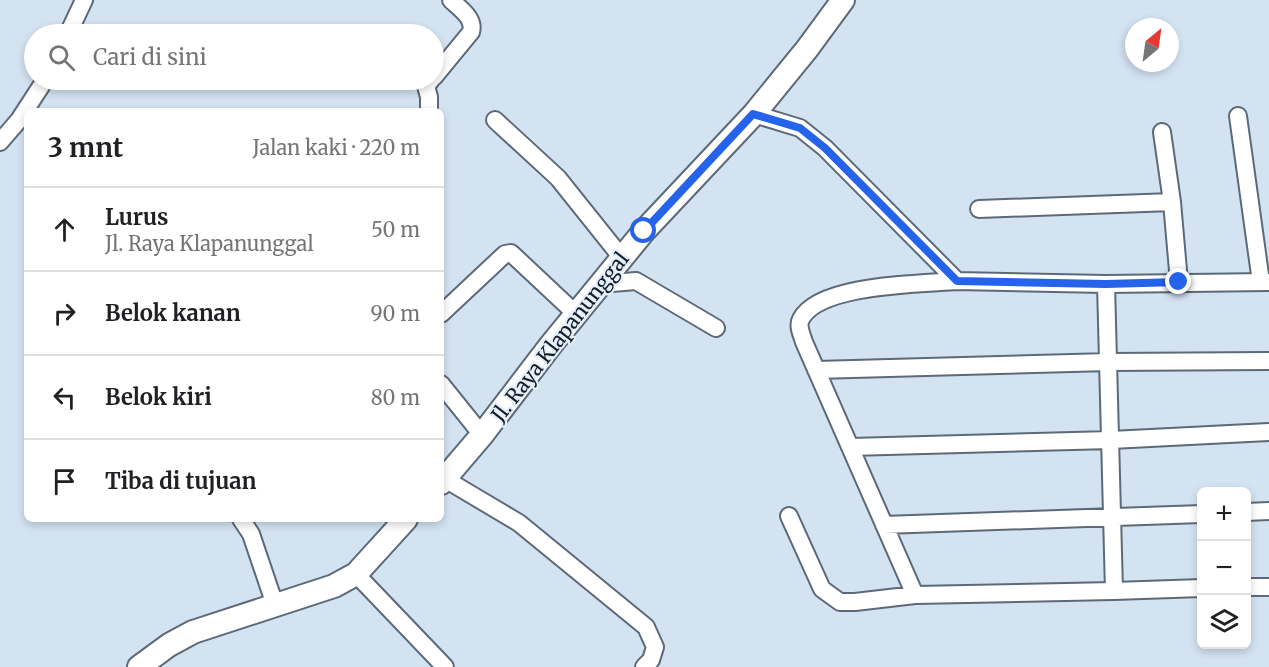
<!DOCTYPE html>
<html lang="id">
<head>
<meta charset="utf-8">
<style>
	:root { --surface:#fff; --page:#f2f2f2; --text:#202124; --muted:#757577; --line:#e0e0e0 }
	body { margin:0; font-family:Merriweather,serif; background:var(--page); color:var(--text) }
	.controls { position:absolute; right:18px; bottom:18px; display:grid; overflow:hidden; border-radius:9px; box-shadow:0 3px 9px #0003 }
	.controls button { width:54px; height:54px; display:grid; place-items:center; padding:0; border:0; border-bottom:2px solid var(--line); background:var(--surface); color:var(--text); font:30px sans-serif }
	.compass { position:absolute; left:1125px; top:18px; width:54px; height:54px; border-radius:50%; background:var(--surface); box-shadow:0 3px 9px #0003; rotate:29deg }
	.stop { position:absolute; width:18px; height:18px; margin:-14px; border:4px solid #2563eb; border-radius:50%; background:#fff }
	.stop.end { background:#2563eb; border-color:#fff; box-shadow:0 2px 6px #0008 }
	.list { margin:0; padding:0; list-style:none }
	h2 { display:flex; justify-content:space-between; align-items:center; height:78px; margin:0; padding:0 24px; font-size:26px }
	h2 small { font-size:20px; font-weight:400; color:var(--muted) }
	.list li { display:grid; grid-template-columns:39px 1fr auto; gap:18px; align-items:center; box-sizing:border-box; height:84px; padding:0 24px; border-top:2px solid var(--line) }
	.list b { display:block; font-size:22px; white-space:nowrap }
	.list p { margin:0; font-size:20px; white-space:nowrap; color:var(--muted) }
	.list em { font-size:20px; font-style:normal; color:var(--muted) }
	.icon { flex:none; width:33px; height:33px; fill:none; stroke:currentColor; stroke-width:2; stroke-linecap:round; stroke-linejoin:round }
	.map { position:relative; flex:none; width:1269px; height:667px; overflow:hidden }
	.search { position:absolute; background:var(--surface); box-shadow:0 3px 9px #0003; left:24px; top:24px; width:420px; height:66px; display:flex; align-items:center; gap:15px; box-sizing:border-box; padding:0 21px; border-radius:33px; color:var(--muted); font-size:22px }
	.panel { position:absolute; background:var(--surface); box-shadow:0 3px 9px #0003; left:24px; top:108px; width:420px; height:414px; border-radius:9px }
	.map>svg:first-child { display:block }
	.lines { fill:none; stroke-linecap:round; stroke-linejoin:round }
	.street-casing { stroke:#5c6977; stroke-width:20 }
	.secondary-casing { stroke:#5c6977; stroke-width:26 }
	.street { stroke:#fff; stroke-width:16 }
	.secondary { stroke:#fff; stroke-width:22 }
	.route { stroke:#2563eb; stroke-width:8 }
	.labels { text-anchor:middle; stroke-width:4.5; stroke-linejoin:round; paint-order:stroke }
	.street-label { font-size:20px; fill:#161b20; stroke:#e3effc }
</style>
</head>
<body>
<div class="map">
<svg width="1269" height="667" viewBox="0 0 1269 667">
	<rect width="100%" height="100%" fill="#d4e3f2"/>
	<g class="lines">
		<g class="street-casing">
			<path id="street" d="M68 34 84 0
				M434 77 471 32C475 18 460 9 451 0
				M429 111V97L426 86 431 80
				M754 114 800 128 825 148 957 281 1106 284 1269 282
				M1238 116 1261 282
				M495 120 558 178 622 258
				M1162 132 1172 202 1179 282
				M0 142 19 120 45 80
				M979 209 1172 202
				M600 284 636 281 716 328
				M1106 284 1114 591 1202 588
				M441 314 505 254 511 253 576 314
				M816 370 1109 362 1269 361
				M441 384 482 435
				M850 447 1111 440 1269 432
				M441 471 445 479 519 523 646 627 655 647 651 660 644 667
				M1246 512 1269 511
				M789 516 822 589 840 602H855L915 595 1114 591
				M241 519 251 534 275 605
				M884 525 1202 514
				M356 574 445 667
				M1246 587H1269
				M915 595 804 342C802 335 797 326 801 319 819 284 920 284 957 281"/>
		</g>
		<g class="secondary-casing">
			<path id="secondary" d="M441 483 482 435 550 346 644 231 754 114 807 49 843 0
				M139 667 169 645 193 632 334 586 356 574 406 519"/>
		</g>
		<use href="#street" class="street"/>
		<use href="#secondary" class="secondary"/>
	</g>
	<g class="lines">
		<path class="route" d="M644 231 753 114 800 128 825 148 957 281 1106 284 1179 282"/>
	</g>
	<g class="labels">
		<g class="street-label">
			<text transform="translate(560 337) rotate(-52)" y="7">Jl. Raya Klapanunggal</text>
		</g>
	</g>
</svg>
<div class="controls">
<button>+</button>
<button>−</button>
<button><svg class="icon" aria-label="layers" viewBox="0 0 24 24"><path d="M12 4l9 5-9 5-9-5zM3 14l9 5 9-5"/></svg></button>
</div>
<svg class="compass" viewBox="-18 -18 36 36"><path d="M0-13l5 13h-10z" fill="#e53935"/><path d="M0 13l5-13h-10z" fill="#757577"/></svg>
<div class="stop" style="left:644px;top:231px"></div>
<div class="stop end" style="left:1179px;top:282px"></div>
<div class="search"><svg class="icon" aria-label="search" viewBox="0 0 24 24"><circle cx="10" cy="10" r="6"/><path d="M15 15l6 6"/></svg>Cari di sini</div>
<section class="panel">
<h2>3 mnt<small>Jalan kaki · 220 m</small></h2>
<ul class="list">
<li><svg class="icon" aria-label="ahead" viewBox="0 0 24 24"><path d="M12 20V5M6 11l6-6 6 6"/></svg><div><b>Lurus</b><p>Jl. Raya Klapanunggal</p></div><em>50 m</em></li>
<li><svg class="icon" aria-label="right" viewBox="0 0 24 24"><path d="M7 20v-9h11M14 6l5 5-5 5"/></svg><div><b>Belok kanan</b></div><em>90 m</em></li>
<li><svg class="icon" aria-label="left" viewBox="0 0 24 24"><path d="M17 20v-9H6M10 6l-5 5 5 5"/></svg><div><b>Belok kiri</b></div><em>80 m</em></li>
<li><svg class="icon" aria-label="arrive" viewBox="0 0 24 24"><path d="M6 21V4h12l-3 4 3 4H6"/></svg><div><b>Tiba di tujuan</b></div></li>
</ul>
</section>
</div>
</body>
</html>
